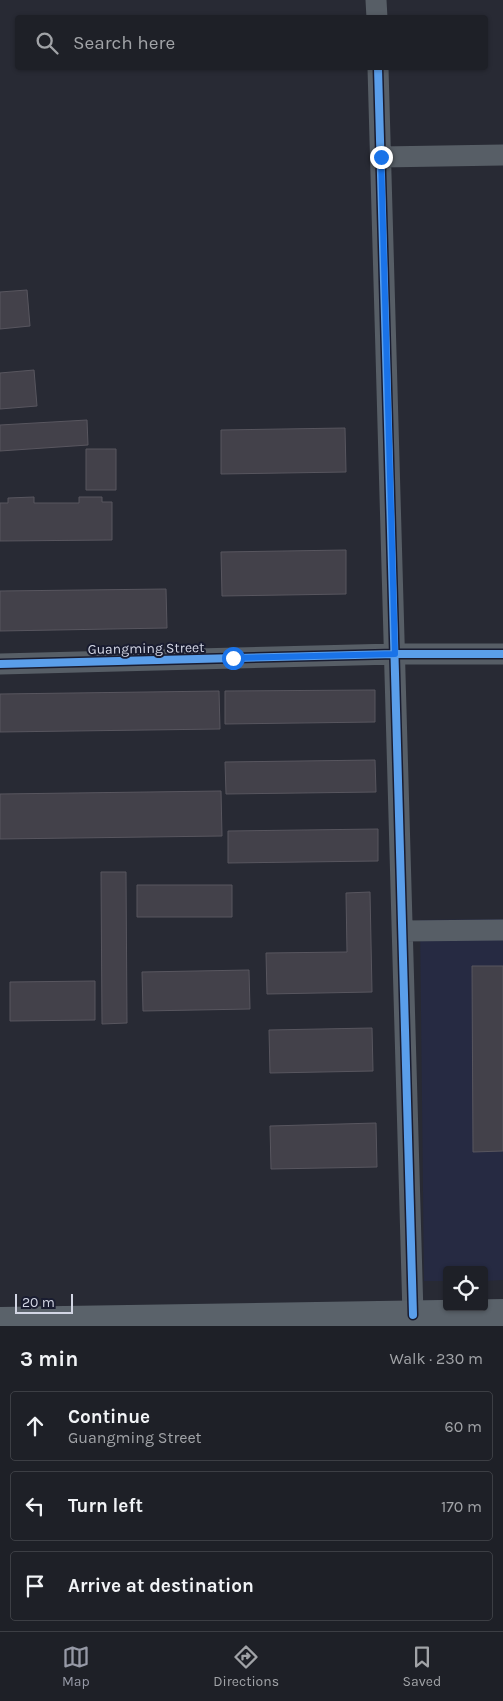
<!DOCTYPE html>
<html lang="en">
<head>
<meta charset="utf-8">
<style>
	:root { --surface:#1e2027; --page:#2b2d33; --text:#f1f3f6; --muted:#a1a3a7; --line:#3c3e44; --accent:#9699a6 }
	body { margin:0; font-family:Karla,sans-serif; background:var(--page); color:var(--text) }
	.controls { position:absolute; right:15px; bottom:15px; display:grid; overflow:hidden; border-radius:5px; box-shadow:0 1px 4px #0004 }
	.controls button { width:45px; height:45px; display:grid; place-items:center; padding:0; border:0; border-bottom:1px solid var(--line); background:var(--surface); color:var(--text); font:25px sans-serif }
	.scale { position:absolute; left:15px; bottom:12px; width:58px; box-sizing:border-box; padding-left:5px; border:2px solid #d2d5e3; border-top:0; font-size:14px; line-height:18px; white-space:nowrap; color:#d2d5e3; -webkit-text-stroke:4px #191c30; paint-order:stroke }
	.stop { position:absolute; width:15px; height:15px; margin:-11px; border:4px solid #1a73e8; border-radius:50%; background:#fff }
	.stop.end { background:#1a73e8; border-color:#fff; box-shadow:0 1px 5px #0008 }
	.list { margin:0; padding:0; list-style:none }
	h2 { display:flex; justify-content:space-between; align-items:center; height:65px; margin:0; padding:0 20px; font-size:21px }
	h2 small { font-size:16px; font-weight:400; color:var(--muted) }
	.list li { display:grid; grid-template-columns:32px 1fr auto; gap:15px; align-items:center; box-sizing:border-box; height:70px; margin:0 10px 10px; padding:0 10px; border:1px solid var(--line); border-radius:5px }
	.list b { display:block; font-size:19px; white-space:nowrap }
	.list p { margin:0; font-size:16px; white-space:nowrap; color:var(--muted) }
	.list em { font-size:16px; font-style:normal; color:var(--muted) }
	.icon { flex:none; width:28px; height:28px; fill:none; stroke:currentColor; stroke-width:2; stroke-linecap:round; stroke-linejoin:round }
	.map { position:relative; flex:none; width:503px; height:1326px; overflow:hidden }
	.search { position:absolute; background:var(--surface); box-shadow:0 1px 4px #0004; left:15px; right:15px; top:15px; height:55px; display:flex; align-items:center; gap:12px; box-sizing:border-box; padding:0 18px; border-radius:5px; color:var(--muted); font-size:19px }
	.sheet { height:305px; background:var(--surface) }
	nav { display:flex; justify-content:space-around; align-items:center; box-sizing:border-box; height:70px; border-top:1px solid var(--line); background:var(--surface); font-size:14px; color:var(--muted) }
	nav a { display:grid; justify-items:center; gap:2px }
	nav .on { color:var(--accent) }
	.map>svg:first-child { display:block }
	.built { fill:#262a42 }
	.building { fill:#43414a; stroke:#58565f }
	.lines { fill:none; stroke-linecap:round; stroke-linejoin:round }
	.street { stroke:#575e66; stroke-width:21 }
	.secondary { stroke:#5a626a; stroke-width:28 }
	.cycleway-casing { stroke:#191c30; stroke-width:11 }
	.cycleway { stroke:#5a9eea; stroke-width:8 }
	.route { stroke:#1a73e8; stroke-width:6 }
	.labels { text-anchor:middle; stroke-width:4; stroke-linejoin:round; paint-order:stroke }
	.street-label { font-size:14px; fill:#d2d5e3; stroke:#191c30 }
</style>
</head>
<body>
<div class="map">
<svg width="503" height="1326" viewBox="0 0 503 1326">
	<rect width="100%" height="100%" fill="#282a34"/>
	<path class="built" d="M503 919V1280L484 1281V1270H447V1281H424L420 920Z"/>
	<path class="building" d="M27 290 30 326 0 329V292Z
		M34 370 37 406 0 409V373Z
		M87 420 88 445 0 451V425Z
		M345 428 346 472 221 474V430Z
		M86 449H116V490H86Z
		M34 497V503H79V497H102V502H112V540L0 541V503H8V498Z
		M346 550V594L222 596 221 552Z
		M166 589 167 628 0 631V591Z
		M375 690V722L225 724V691Z
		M219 691 220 729 0 732V694Z
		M375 760 376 792 226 794 225 762Z
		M221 791 222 836 0 839V794Z
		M378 829V861L228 863V831Z
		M101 872H126L127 1023 102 1024Z
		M137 885H232V917H137Z
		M370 892 372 992 267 994 266 953 347 952 346 893Z
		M472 966H503V1151L473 1152Z
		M249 970 250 1009 143 1011 142 972Z
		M95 981V1020L10 1021V982Z
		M372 1028 373 1071 270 1073 269 1030Z
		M376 1123 377 1167 271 1169 270 1126Z"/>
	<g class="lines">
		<path class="street" d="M376 0 377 18
			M378 68 413 1315
			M381 157 503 155
			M0 664 395 654H503
			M403 931 503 930"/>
		<path class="secondary" d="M0 1321 503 1313"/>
		<g class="cycleway-casing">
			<path id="cycleway" d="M378 68 413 1315
				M0 664 395 654H503"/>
		</g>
		<use href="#cycleway" class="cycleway"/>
	</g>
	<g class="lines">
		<path class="route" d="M233 658 395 654 381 157"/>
	</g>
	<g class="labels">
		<g class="street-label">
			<text transform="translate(146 648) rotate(-1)" y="5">Guangming Street</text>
		</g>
	</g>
</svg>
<div class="controls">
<button><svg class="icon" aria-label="locate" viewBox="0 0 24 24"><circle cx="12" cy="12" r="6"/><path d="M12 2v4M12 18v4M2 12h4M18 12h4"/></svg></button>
</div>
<div class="scale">20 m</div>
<div class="stop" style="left:233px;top:658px"></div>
<div class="stop end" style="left:381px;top:157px"></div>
<div class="search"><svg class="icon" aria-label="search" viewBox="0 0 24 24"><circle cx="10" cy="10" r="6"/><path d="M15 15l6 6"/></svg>Search here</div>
</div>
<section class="sheet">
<h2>3 min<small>Walk · 230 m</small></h2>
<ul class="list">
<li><svg class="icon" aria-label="ahead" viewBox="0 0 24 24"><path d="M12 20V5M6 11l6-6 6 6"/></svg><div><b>Continue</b><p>Guangming Street</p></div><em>60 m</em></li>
<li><svg class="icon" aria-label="left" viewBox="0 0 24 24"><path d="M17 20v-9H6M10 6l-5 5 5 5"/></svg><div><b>Turn left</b></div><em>170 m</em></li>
<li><svg class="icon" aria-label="arrive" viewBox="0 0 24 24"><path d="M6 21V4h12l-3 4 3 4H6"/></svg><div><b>Arrive at destination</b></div></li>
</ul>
</section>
<nav>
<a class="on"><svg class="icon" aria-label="map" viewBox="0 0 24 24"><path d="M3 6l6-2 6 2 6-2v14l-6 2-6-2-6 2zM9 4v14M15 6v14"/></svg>Map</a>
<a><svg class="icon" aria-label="directions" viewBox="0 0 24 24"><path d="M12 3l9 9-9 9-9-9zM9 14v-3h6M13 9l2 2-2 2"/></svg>Directions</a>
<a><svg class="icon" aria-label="saved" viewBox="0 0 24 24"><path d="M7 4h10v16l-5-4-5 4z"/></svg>Saved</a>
</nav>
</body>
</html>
